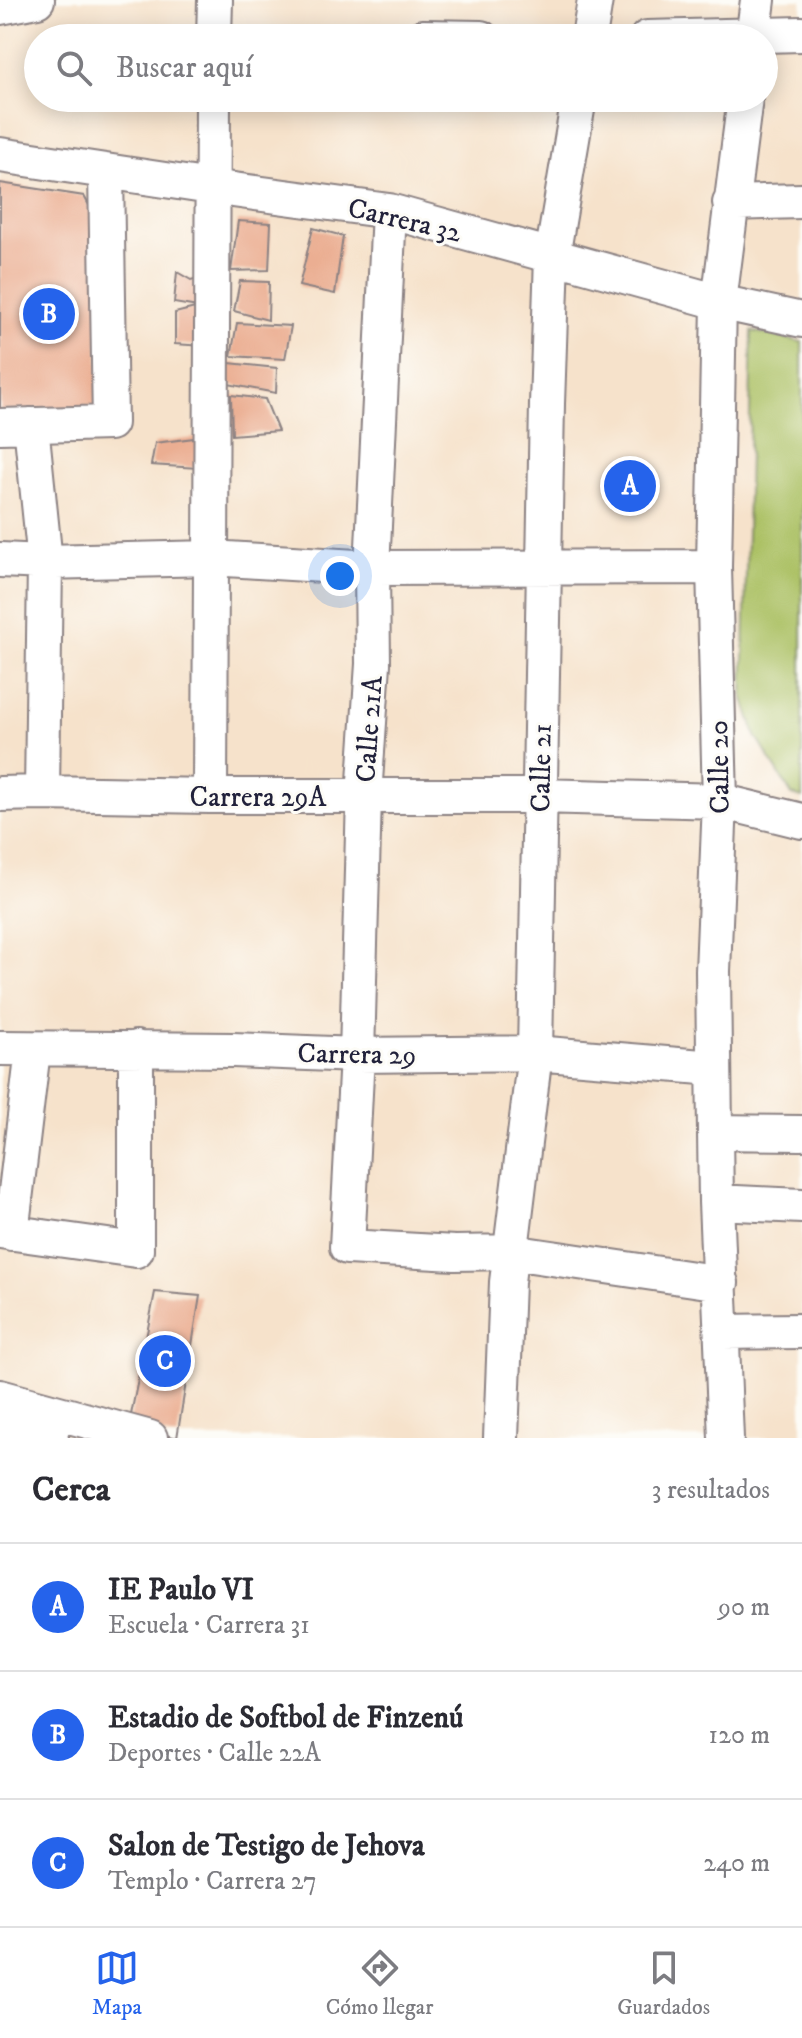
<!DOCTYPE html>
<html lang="es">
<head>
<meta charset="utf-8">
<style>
	:root { --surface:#fff; --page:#f2f2f3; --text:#2b2b33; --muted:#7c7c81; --line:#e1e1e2; --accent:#2563eb }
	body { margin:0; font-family:"IM FELL DW Pica",serif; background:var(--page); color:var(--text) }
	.you { position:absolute; left:340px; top:576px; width:28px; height:28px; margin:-20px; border:6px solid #fff; border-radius:50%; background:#1a73e8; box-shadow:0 0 0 12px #1a73e833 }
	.badge { display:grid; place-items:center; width:52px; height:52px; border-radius:50%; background:var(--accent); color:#fff; font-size:26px; font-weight:700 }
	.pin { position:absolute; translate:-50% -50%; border:4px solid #fff; box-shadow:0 2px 8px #0006 }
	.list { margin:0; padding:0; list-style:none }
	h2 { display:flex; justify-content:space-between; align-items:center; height:104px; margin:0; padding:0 32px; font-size:34px }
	h2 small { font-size:26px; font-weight:400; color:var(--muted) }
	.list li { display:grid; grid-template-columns:52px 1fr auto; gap:24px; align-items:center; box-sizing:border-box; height:128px; padding:0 32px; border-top:2px solid var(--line) }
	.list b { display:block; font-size:30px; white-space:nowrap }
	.list p { margin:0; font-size:26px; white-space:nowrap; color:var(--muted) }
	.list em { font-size:26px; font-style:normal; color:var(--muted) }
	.icon { flex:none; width:44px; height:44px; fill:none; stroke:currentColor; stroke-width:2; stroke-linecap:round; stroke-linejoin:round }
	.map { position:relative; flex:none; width:802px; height:1438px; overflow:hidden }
	.search { position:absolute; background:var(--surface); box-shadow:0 4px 20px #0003; left:24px; right:24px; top:24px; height:88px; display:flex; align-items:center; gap:20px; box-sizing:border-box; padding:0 28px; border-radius:44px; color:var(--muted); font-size:30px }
	.sheet { height:488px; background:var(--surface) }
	nav { display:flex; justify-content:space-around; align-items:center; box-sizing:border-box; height:112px; border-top:2px solid var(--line); background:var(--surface); font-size:22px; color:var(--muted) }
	nav a { display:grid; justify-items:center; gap:4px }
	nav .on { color:var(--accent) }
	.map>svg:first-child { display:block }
	.garden { fill:#acc165; stroke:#677250; stroke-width:2 }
	.building { fill:#ebae92 }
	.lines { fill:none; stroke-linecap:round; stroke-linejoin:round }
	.minor-casing { stroke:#8c8283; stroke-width:38 }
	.minor { stroke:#fff; stroke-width:34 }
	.labels { text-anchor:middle; stroke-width:6; stroke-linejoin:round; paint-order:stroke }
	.street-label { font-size:28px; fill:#22223b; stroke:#fdfcf7 }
</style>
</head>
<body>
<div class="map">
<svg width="802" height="1438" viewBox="0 0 802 1438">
	<rect width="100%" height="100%" fill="#fdfcf7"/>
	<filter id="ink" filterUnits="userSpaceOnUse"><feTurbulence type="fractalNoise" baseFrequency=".0125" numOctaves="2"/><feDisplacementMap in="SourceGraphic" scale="16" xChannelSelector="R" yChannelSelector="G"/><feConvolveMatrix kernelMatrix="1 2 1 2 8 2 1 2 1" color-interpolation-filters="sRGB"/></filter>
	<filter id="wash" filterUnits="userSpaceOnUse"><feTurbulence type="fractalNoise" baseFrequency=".006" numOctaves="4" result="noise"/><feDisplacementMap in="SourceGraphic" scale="32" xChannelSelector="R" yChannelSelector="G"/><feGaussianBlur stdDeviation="1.8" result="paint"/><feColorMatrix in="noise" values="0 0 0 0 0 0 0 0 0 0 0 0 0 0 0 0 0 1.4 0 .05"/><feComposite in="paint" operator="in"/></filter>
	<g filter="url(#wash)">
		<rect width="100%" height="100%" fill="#f6e2cb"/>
		<path class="garden" d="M752 331 802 342V798L792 795 756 736 743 696Z"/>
		<g id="blocks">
			<path class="building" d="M0 183 84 196 97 221 99 407 0 411Z
				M238 221 271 223 269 270 231 271Z
				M313 228 343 236 335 294 299 286Z
				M177 272 191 280 211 274 204 308 174 303Z
				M240 281 269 282 268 320 234 311Z
				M199 307 203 346 175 344V313Z
				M237 323 291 326 285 359 231 356Z
				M229 363 277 368 276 393 228 384Z
				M231 395 265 399 278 431 232 435Z
				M202 437 198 468 151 465 155 443Z
				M155 1292 200 1296 177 1438 129 1425Z"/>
		</g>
	</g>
	<g filter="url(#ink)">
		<use href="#blocks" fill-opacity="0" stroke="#8c8283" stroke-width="2"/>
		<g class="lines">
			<g class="minor-casing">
				<path id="minor" d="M0 7 37 0
					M423 37 481 38
					M214 38 215 0
					M589 38 595 0
					M647 38 802 34
					M753 38 758 0
					M0 155 211 187 389 211 719 302 802 320
					M730 203 802 201
					M389 211 372 568 373 664 364 796 357 1055 347 1247 455 1253 511 1252 721 1283
					M31 425 45 562 42 793
					M0 426 110 423 106 172
					M0 560 45 562 211 558 372 568 714 567
					M0 794 42 793 210 796H539L720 801 802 821
					M210 796 213 98
					M0 1048 233 1050 357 1055 535 1053 714 1068
					M715 1132 802 1133
					M716 1202 802 1206
					M0 1231 136 1250V1048
					M11 1233 33 1050
					M723 1332 802 1331
					M0 1397 150 1438
					M0 1424 51 1438
					M501 1438 507 1282 535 1053 547 404 552 257 579 98
					M726 1438 716 1202 715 1132 713 971 720 801 714 567 719 302 745 98"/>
			</g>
			<use href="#minor" class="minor"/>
		</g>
	</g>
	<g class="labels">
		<g class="street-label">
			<text transform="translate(405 219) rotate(13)" y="10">Carrera 32</text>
			<text transform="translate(368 729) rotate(-86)" y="10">Calle 21A</text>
			<text transform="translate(718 767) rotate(-91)" y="10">Calle 20</text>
			<text transform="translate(540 768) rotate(-89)" y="10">Calle 21</text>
			<text x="258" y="806">Carrera 29A</text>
			<text transform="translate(357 1053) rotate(1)" y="10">Carrera 29</text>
		</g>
	</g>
</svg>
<div class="you"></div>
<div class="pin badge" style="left:630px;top:486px">A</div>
<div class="pin badge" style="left:49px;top:314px">B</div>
<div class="pin badge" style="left:165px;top:1361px">C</div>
<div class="search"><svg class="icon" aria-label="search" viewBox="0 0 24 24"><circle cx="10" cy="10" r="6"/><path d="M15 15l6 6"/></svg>Buscar aquí</div>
</div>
<section class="sheet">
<h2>Cerca<small>3 resultados</small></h2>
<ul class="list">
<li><span class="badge">A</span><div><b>IE Paulo VI</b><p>Escuela · Carrera 31</p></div><em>90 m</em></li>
<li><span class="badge">B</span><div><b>Estadio de Softbol de Finzenú</b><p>Deportes · Calle 22A</p></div><em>120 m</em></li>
<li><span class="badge">C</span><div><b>Salon de Testigo de Jehova</b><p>Templo · Carrera 27</p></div><em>240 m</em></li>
</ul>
</section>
<nav>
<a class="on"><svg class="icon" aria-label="map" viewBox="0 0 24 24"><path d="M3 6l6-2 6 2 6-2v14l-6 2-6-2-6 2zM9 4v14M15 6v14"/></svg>Mapa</a>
<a><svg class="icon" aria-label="directions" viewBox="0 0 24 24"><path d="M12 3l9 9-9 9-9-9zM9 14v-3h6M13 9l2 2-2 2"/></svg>Cómo llegar</a>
<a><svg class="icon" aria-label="saved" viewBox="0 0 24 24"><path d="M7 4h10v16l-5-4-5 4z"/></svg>Guardados</a>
</nav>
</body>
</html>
